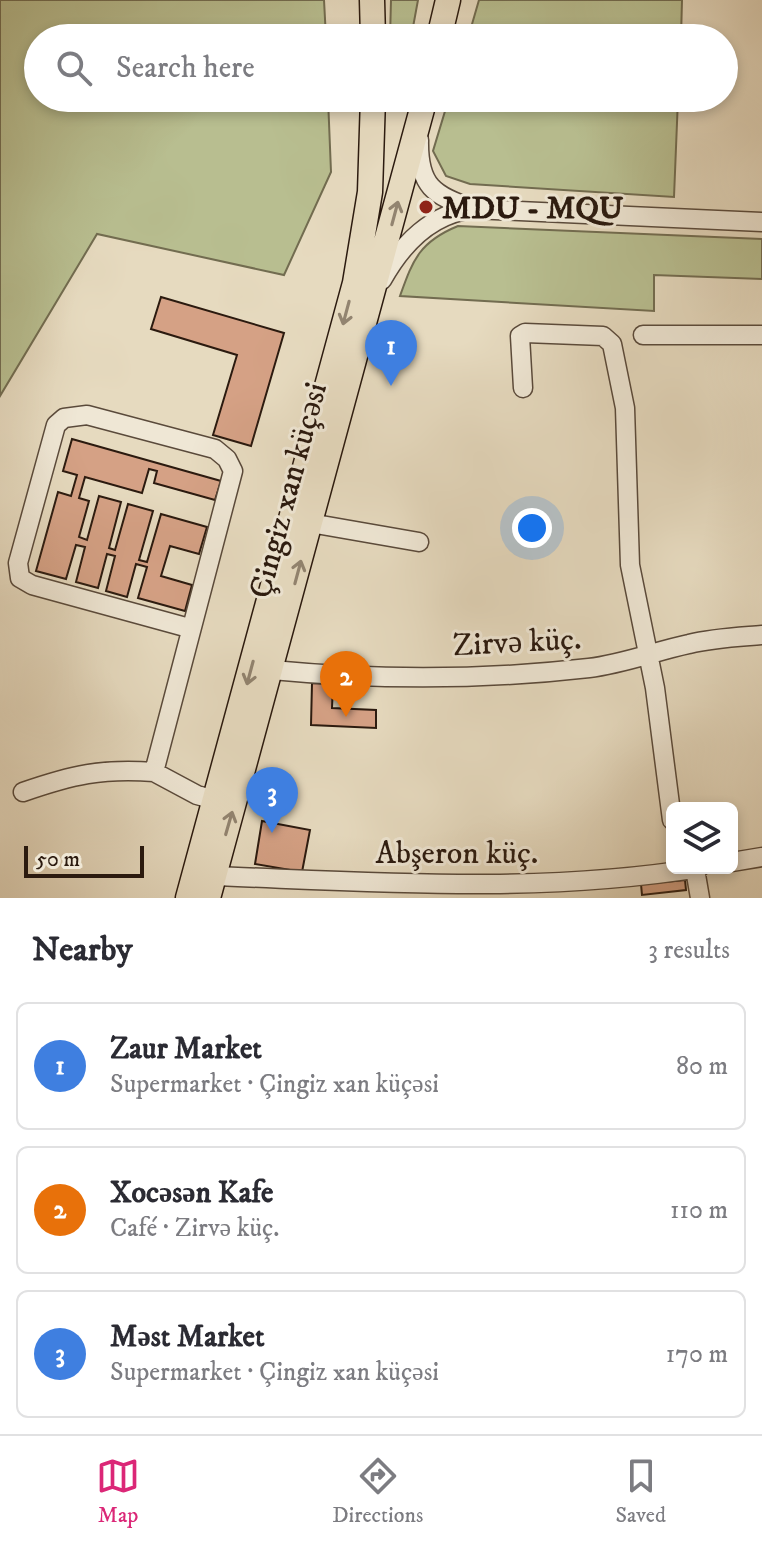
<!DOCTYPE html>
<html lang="en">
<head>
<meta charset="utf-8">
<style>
	:root { --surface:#fff; --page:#f2f2f3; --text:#2b2b33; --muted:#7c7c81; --line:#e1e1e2; --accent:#db2777 }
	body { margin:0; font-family:"IM FELL DW Pica",serif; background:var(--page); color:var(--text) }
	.controls { position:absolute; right:24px; bottom:24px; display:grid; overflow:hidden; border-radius:12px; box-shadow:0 4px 12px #0003 }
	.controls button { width:72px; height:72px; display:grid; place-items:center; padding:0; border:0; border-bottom:2px solid var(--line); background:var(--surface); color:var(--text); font:40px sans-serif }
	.scale { position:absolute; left:24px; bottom:20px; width:120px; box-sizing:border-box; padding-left:8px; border:4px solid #2b1a0f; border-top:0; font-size:22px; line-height:28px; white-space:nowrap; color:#2b1a0f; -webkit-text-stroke:6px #efe7d5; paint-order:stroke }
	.you { position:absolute; left:532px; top:528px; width:28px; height:28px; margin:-20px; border:6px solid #fff; border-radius:50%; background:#1a73e8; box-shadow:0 0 0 12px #1a73e833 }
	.badge { display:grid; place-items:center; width:52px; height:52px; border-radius:50%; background:var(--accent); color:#fff; font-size:26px; font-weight:700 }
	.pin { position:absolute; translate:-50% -66px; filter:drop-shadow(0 2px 4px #0008) }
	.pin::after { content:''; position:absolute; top:42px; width:28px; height:24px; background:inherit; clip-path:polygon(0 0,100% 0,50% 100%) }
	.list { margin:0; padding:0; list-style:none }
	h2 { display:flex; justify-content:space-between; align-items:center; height:104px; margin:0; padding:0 32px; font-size:34px }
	h2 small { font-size:26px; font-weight:400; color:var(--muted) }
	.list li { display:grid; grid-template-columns:52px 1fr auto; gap:24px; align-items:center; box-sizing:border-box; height:128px; margin:0 16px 16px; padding:0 16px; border:2px solid var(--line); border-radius:12px }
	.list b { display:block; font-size:30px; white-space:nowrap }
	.list p { margin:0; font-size:26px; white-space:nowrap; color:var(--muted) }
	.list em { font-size:26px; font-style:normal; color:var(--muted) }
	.icon { flex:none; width:44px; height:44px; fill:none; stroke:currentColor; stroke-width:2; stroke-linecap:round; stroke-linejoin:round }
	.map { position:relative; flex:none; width:762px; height:898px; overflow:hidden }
	.search { position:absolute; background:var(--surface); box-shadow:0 4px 12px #0003; left:24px; right:24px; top:24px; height:88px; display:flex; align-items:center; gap:20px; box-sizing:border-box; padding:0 28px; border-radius:44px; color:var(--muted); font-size:30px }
	.sheet { height:536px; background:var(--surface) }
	nav { display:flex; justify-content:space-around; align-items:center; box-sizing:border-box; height:112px; border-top:2px solid var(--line); background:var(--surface); font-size:22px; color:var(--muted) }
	nav a { display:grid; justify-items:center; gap:4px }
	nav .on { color:var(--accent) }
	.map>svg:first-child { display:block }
	.green { fill:#b8be90; stroke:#726c50; stroke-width:2 }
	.building { fill:#d5a185; stroke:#2b1a0f; stroke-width:2 }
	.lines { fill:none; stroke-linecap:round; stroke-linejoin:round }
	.minor-casing { stroke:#5a4a3b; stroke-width:21 }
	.major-casing { stroke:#2b1a0f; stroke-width:27 }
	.minor { stroke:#efe7d5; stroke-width:18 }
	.major { stroke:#e6dabf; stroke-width:24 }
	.oneway { stroke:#928470 }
	.poi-dot { fill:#8f2418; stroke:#efe7d5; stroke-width:3 }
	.labels { text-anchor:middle; stroke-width:6; stroke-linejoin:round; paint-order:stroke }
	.poi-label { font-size:32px; font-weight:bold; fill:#2b1a0f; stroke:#efe7d5; text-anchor:start }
	.street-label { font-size:32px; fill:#2b1a0f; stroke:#efe7d5 }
</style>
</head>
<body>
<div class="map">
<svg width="762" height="898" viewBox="0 0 762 898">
	<rect width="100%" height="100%" fill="#e6dabf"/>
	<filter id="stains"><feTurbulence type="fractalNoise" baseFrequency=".0025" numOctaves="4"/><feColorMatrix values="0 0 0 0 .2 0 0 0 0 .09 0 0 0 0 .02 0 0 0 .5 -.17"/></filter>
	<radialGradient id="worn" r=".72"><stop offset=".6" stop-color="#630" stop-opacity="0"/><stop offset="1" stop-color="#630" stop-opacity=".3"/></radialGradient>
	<path class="green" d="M0 0H324L326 38H38V98H328L331 172 284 275 97 234 0 396Z
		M391 0H418L411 38H390Z
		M479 0H682L681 38H468Z
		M449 98H678L674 197 470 184 446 176 433 151Z
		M458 226 762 239V279L654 275V311L400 296C413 260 419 242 458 226Z"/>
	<path class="building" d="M161 297 284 333 251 446 213 435 237 355 151 329Z
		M72 439 221 481 215 500 154 483 157 471 149 469 142 493 85 477 79 498 89 501 79 537 87 540 99 496 121 502 109 548 115 550 128 504 153 511 139 560 147 562 161 514 207 527 199 554 170 546 161 576 192 585 185 611 138 598 147 567 136 564 127 597 106 591 115 556 107 554 98 588 76 582 85 547 76 545 66 579 36 571 58 492 71 496 77 475 63 471Z
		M312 683 333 684 332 708 376 710V728L311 725Z
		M262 821 310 830 302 872 255 864Z
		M685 880 686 890 642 895 641 884Z"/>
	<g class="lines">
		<g class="minor-casing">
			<path id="minor" d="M474 209 762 222
				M382 280C402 244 432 213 474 209 434 196 418 186 419 140
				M643 335H762
				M523 388 520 336 525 333 603 336 612 344 625 408 630 565 655 688 672 820
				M310 523 419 542
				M189 628 32 585 20 578 18 563 56 425 64 418 87 415 215 449 227 459 233 471 154 772 197 795 215 800
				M272 670C376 680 484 680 589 668 623 664 656 651 689 644 713 638 738 637 762 635
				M23 792C72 775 102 768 154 772
				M732 862 762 857
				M695 869 700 898
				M214 876C376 882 538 894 699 868"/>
		</g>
		<g class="major-casing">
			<path id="major" d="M372 0 373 38
				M439 38 448 0
				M188 898 355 283 370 192 373 98
				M208 898 425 98"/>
		</g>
		<use href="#minor" class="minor"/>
		<use href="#major" class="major"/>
	</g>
	<defs><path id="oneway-shaft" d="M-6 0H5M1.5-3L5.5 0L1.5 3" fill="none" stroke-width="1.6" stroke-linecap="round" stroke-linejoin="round" transform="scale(2)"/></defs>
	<g class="oneway">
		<use href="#oneway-shaft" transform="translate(395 213) rotate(-75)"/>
		<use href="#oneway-shaft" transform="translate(346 313) rotate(105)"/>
		<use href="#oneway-shaft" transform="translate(298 572) rotate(-75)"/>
		<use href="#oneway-shaft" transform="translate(250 673) rotate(105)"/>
		<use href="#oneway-shaft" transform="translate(229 823) rotate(-74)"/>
	</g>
	<circle class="poi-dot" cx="426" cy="207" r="8"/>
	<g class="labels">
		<g class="poi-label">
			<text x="442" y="218">MDU - MQU</text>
		</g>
		<g class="street-label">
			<text transform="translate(287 490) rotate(-75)" y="11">Çingiz xan küçəsi</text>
			<text transform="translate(517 641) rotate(-3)" y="11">Zirvə küç.</text>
			<text x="457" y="863">Abşeron küç.</text>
		</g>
	</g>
	<rect width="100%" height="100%" filter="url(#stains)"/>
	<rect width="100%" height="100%" fill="url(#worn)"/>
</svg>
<div class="controls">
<button><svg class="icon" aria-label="layers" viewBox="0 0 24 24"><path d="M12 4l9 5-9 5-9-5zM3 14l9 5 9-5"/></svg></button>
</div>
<div class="scale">50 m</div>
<div class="you"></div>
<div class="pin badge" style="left:391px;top:386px;background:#3f7fe0">1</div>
<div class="pin badge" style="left:346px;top:717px;background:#e8710a">2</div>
<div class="pin badge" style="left:272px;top:833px;background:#3f7fe0">3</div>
<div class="search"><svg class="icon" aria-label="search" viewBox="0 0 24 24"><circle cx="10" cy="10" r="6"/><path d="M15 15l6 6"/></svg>Search here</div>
</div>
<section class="sheet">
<h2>Nearby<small>3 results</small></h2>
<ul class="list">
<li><span class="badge" style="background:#3f7fe0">1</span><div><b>Zaur Market</b><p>Supermarket · Çingiz xan küçəsi</p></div><em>80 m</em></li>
<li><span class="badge" style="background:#e8710a">2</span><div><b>Xocəsən Kafe</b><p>Café · Zirvə küç.</p></div><em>110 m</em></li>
<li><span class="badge" style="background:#3f7fe0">3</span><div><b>Məst Market</b><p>Supermarket · Çingiz xan küçəsi</p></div><em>170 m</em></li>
</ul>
</section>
<nav>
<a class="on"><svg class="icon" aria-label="map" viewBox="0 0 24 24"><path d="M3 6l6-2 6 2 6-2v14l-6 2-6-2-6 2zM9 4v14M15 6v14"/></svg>Map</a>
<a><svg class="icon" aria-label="directions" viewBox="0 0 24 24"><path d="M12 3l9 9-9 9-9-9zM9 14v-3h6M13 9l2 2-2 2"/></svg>Directions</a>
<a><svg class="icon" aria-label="saved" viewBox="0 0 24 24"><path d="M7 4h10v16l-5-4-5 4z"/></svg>Saved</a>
</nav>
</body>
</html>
